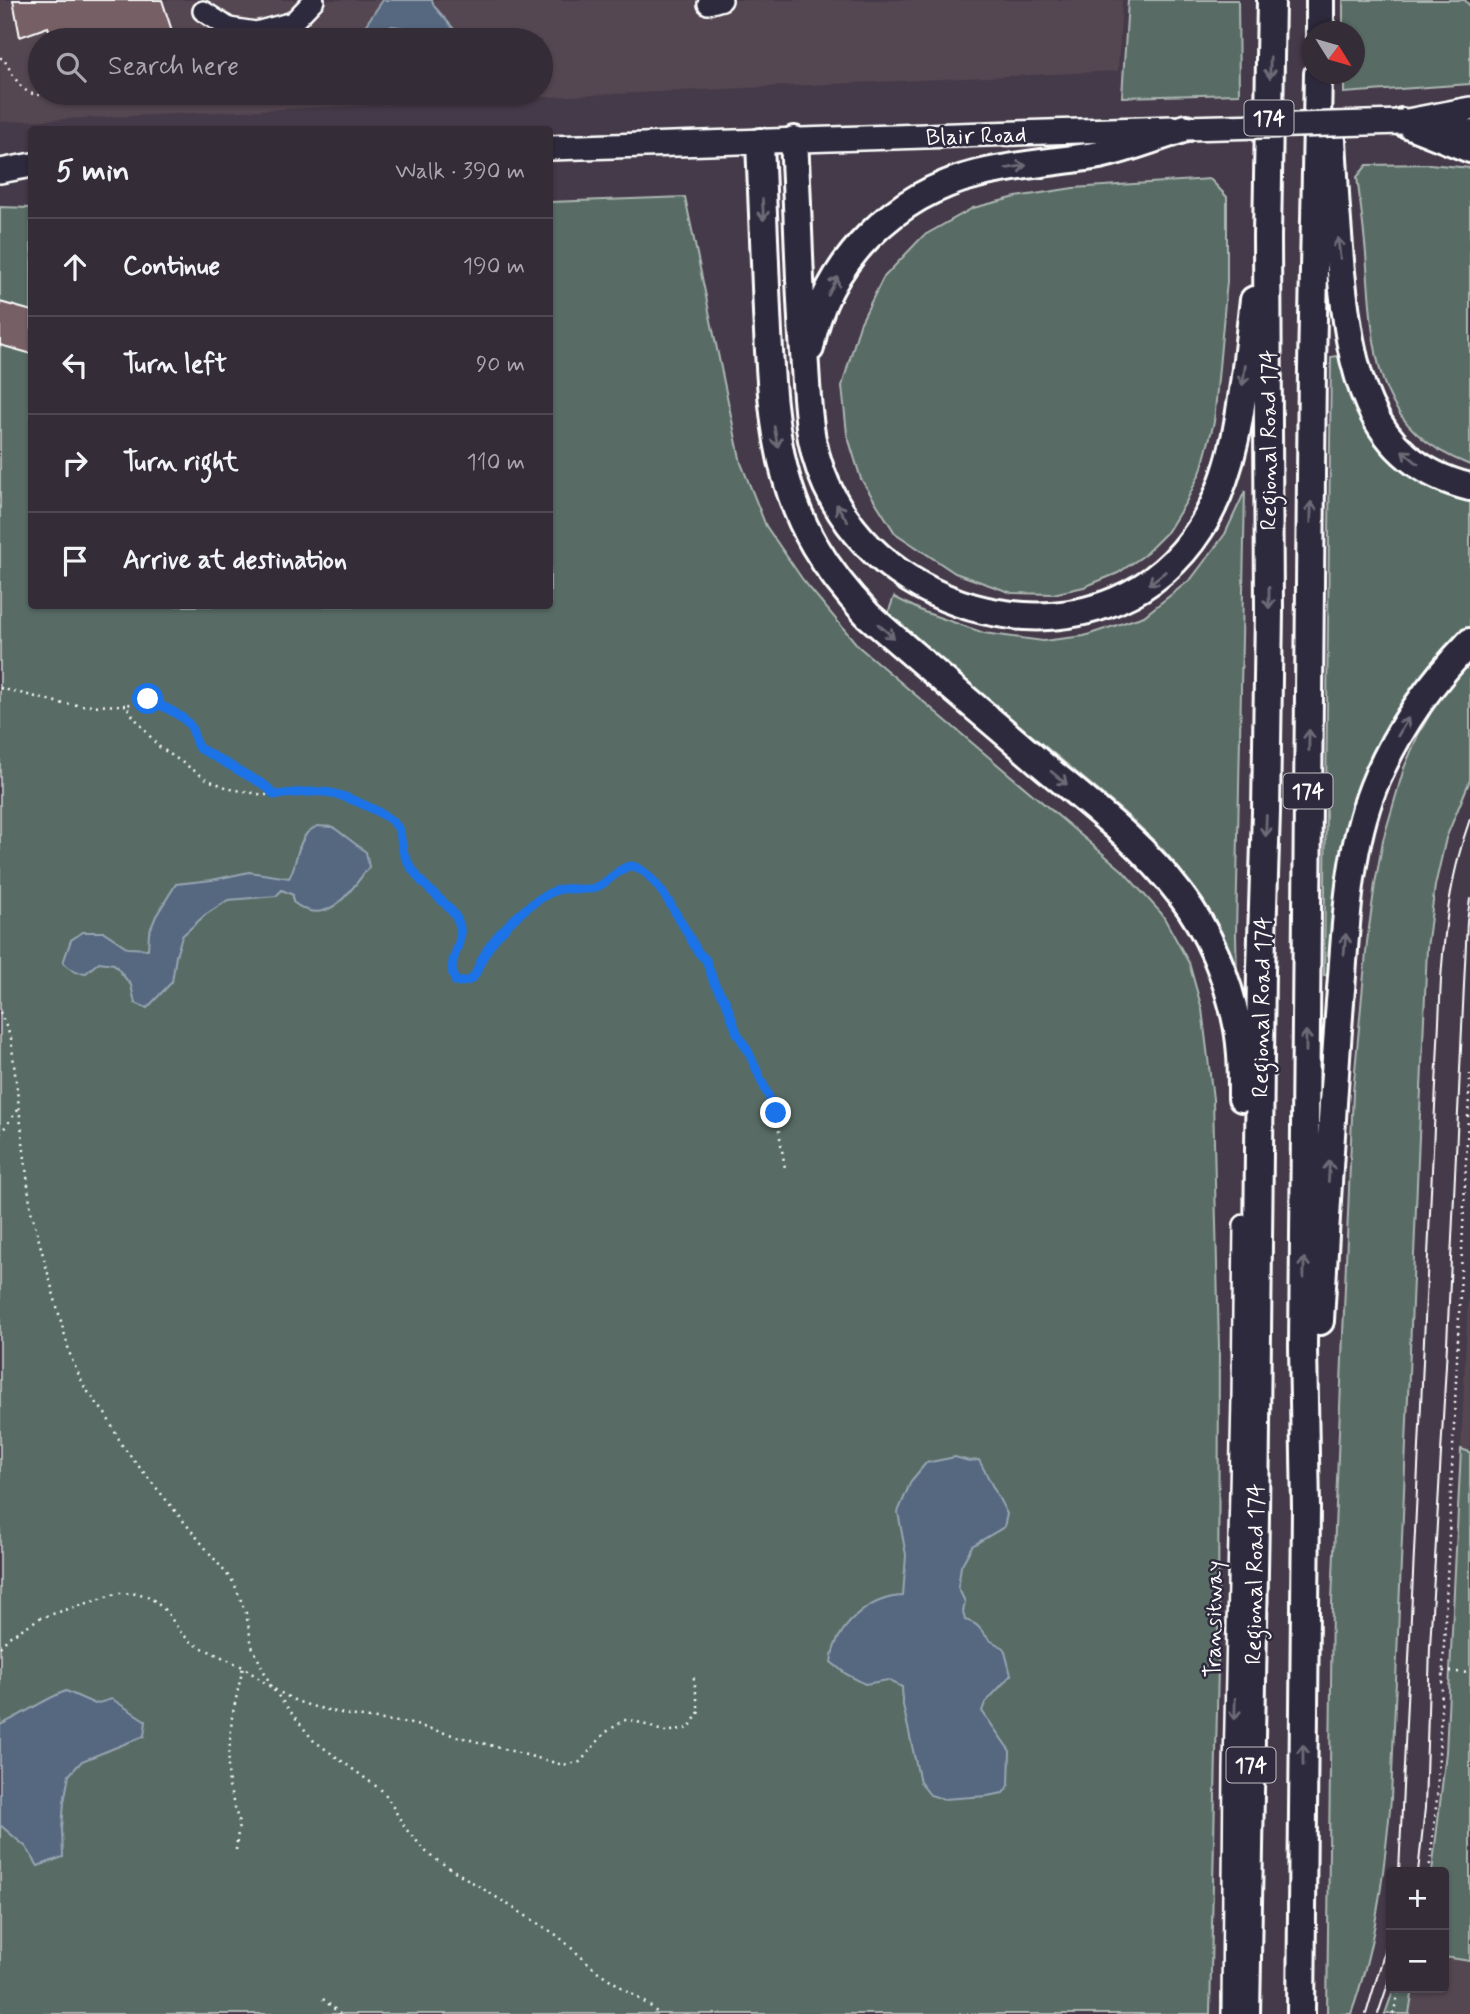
<!DOCTYPE html>
<html lang="en">
<head>
<meta charset="utf-8">
<style>
	:root { --surface:#342c37; --page:#3f3842; --text:#f1f3f6; --muted:#a9a7ad; --line:#4e4852 }
	body { margin:0; font-family:Mynerve,sans-serif; background:var(--page); color:var(--text) }
	.controls { position:absolute; right:21px; bottom:21px; display:grid; overflow:hidden; border-radius:7px; box-shadow:0 2px 5px #0004 }
	.controls button { width:63px; height:63px; display:grid; place-items:center; padding:0; border:0; border-bottom:2px solid var(--line); background:var(--surface); color:var(--text); font:35px sans-serif }
	.compass { position:absolute; left:1302px; top:21px; width:63px; height:63px; border-radius:50%; background:var(--surface); box-shadow:0 2px 5px #0004; rotate:127deg }
	.stop { position:absolute; width:21px; height:21px; margin:-16px; border:5px solid #1a73e8; border-radius:50%; background:#fff }
	.stop.end { background:#1a73e8; border-color:#fff; box-shadow:0 2px 7px #0008 }
	.list { margin:0; padding:0; list-style:none }
	h2 { display:flex; justify-content:space-between; align-items:center; height:91px; margin:0; padding:0 28px; font-size:30px }
	h2 small { font-size:23px; font-weight:400; color:var(--muted) }
	.list li { display:grid; grid-template-columns:46px 1fr auto; gap:21px; align-items:center; box-sizing:border-box; height:98px; padding:0 28px; border-top:2px solid var(--line) }
	.list b { display:block; font-size:26px; white-space:nowrap }
	.list em { font-size:23px; font-style:normal; color:var(--muted) }
	.icon { flex:none; width:38px; height:38px; fill:none; stroke:currentColor; stroke-width:2; stroke-linecap:round; stroke-linejoin:round }
	.map { position:relative; flex:none; width:1470px; height:2014px; overflow:hidden }
	.search { position:absolute; background:var(--surface); box-shadow:0 2px 5px #0004; left:28px; top:28px; width:525px; height:77px; display:flex; align-items:center; gap:18px; box-sizing:border-box; padding:0 24px; border-radius:38px; color:var(--muted); font-size:26px }
	.panel { position:absolute; background:var(--surface); box-shadow:0 2px 5px #0004; left:28px; top:126px; width:525px; height:483px; border-radius:7px }
	.map>svg:first-child { display:block }
	.built { fill:#544651; fill-rule:evenodd }
	.green { fill:#596c65; stroke:#acb6b2; stroke-width:2 }
	.water { fill:#54687f; stroke:#98a4b2; stroke-width:2 }
	.building { fill:#776165; stroke:#fff; stroke-width:2 }
	.lines { fill:none; stroke-linecap:round; stroke-linejoin:round }
	.minor-casing { stroke:#fff; stroke-width:24 }
	.major-casing { stroke:#fff; stroke-width:28 }
	.highway-casing { stroke:#fff; stroke-width:32 }
	.path { stroke:#fff; stroke-width:2.5; stroke-dasharray:2 5; stroke-linecap:butt }
	.minor { stroke:#2f2a3d; stroke-width:19 }
	.major { stroke:#2f2a3d; stroke-width:23 }
	.highway { stroke:#2f2a3d; stroke-width:26 }
	.tram { stroke:#fff; stroke-width:2 }
	.major-bridge-casing { stroke:#fff; stroke-width:28; stroke-linecap:butt }
	.major-bridge { stroke:#2f2a3d; stroke-width:23 }
	.oneway { stroke:#6d6a77 }
	.route { stroke:#1a73e8; stroke-width:9 }
	.labels { text-anchor:middle; stroke-width:5; stroke-linejoin:round; paint-order:stroke }
	.shield { fill:#2f2a3d; stroke:#c1bfc5; stroke-width:2 }
	.shield-label { font-size:21px; font-weight:bold; fill:#fff }
	.street-label { font-size:23px; fill:#fff; stroke:#2f2a3d }
</style>
</head>
<body>
<div class="map">
<svg width="1470" height="2014" viewBox="0 0 1470 2014">
	<rect width="100%" height="100%" fill="#453a49"/>
	<filter id="ink" filterUnits="userSpaceOnUse"><feTurbulence type="fractalNoise" baseFrequency=".0143" numOctaves="2"/><feDisplacementMap in="SourceGraphic" scale="14" xChannelSelector="R" yChannelSelector="G"/><feConvolveMatrix kernelMatrix="1 2 1 2 8 2 1 2 1" color-interpolation-filters="sRGB"/></filter>
	<g filter="url(#ink)">
		<path class="built" d="M0 0H1122L1118 71 0 122ZM40 40H541V93H40Z
			M1470 1256V1452L1461 1449Z
			M1444 1957 1470 1961V2014H1409L1413 1988H1444Z"/>
		<path class="green" d="M1128 0H1238L1239 94 1122 97Z
			M1343 0H1465L1470 6V84L1344 93V74H1354V32L1343 31Z
			M1429 164 1470 168V465C1374 429 1374 356 1367 267 1365 237 1361 207 1357 177L1367 165Z
			M1210 179 1227 197V281L1214 422 1201 471 1186 502 1168 531 1143 556 1118 573 1084 587 1053 594 1012 593 955 573 895 533 861 479 847 434 842 386 860 324 883 278 923 236 973 208 1016 197 1073 188Z
			M685 197 741 463 766 526 803 580 859 647 1122 870 1162 914 1189 963 1202 1009 1213 1099 1219 1346 1218 1666 1210 2014H0V207L31 208 32 606H550V202Z
			M1344 355 1352 390 1470 497V628L1419 684 1379 740 1361 784 1335 976 1324 975 1331 357Z
			M1245 491 1236 935 1237 973C1221 939 1206 905 1184 875 1154 834 1102 794 1064 762 1005 713 946 665 887 616L894 597 924 612 984 633 1043 641 1084 636 1144 616 1191 579 1225 534Z
			M1470 663V780L1446 838 1435 886 1427 948 1391 1799C1384 1872 1376 1945 1351 2014H1327L1332 1601 1353 1092 1367 942 1375 884 1383 840 1404 768 1418 735 1438 700Z
			M1461 1449 1470 1452V1961L1444 1957V1872H1432L1446 1752Z
			M1394 1988H1413L1409 2014H1385Z"/>
		<path class="water" d="M383 0H432L434 6 460 36 461 40H441L421 30 392 26 363 40 360 37V33Z
			M317 826 333 827 366 852 369 867C349 892 327 930 293 902V895L282 890 276 896 228 900 205 915 182 936 176 956 172 982 147 1008 135 1003 131 985 114 964 99 962 86 973 75 972 63 963 71 940 83 932H104L128 948 148 949 149 933 156 916 176 884 212 880 249 872 289 878C297 865 296 846 307 833 309 830 313 829 317 826Z
			M955 1457 969 1461 979 1460 1007 1514 1004 1527 972 1546 961 1566 958 1587 965 1602 963 1612 965 1620C982 1625 978 1629 989 1639 992 1643 1000 1645 1004 1648L1011 1675 985 1703 982 1711 1010 1751 1009 1785 1003 1793 987 1796 943 1799 930 1795 920 1782 903 1705 902 1687 888 1680 865 1684 846 1674 831 1662C835 1627 869 1597 903 1596L906 1555 898 1512 911 1481 926 1463Z
			M66 1691 95 1704 112 1699 146 1721 144 1736 82 1761 69 1775 64 1802 62 1829 63 1857 38 1866 26 1847 0 1825V1725C23 1715 42 1700 66 1691Z"/>
		<path class="building" d="M13 0H162L172 31 153 38 154 40H53L48 27 20 37Z
			M0 302 32 311V354L0 345Z"/>
		<g class="lines">
			<g class="minor-casing">
				<path id="minor" d="M708 4 722 0
					M203 11 229 28 256 32 293 22 314 0
					M1232 2014 1234 1769 1242 1399 1244 1225"/>
			</g>
			<g class="major-casing">
				<path id="major" d="M1402 122 1470 109
					M1426 125 1470 132
					M550 148 1173 128
					M0 171 32 165"/>
			</g>
			<g class="highway-casing">
				<path id="highway" d="M1320 32V0
					M1402 122 1470 149
					M794 140C798 211 799 281 804 352 808 406 806 450 834 500 907 632 1113 665 1200 529 1242 465 1244 374 1254 300
					M1332 140C1334 184 1337 228 1341 272 1351 365 1363 461 1470 487
					M760 142C762 198 765 255 767 312 773 436 776 520 868 615 926 666 986 716 1045 767 1092 806 1143 845 1180 894 1209 931 1228 979 1237 1024 1242 1048 1242 1074 1242 1098
					M810 348C825 262 895 194 978 174 1018 164 1059 162 1099 155 1128 149 1157 137 1186 128
					M1320 1321C1326 1215 1332 1109 1340 1002 1346 931 1347 855 1373 788 1395 732 1428 685 1470 642
					M1246 2014 1255 1516 1261 970 1266 812 1269 611 1267 236 1271 0
					M1301 2014 1306 1508 1303 1347 1312 367 1318 74"/>
			</g>
			<path class="path" d="M0 58H3C15 77 23 102 50 93
				M0 688 64 704 91 706 127 705
				M274 795 266 786 199 748C194 742 195 734 191 727 183 714 161 706 148 699L127 705 129 711 158 746 208 780 231 789 264 795 324 791 367 806 391 820 399 829 404 854 416 876 452 912 458 922 460 933 456 954 451 962V969L455 982C479 983 474 973 483 957 488 948 495 938 502 931 514 918 545 890 563 889 573 888 584 891 594 888 609 885 618 868 630 866 653 863 688 934 698 952L706 960 714 983 726 1002 737 1033 748 1051 776 1113 785 1168
				M0 1012 11 1038 31 1211 71 1358 85 1388 106 1415 123 1447 234 1583 246 1613 252 1646 272 1688 313 1740 384 1792 406 1829 429 1855 558 1936 597 1971 650 2006 659 2014
				M0 1134 19 1108
				M0 1647 9 1637 40 1618 119 1593 140 1594 150 1597 166 1611 182 1634 194 1644 243 1667 272 1688 296 1701 311 1706 349 1715 412 1724 563 1765 580 1762 605 1733 624 1720 635 1721 665 1732 689 1728 699 1712 693 1673
				M1443 1671 1470 1673
				M236 1850 239 1823 229 1787 228 1767 232 1717 243 1667
				M1429 1872 1437 1798 1470 1074
				M323 1999 340 2014
				M1393 2014 1400 1988"/>
			<use href="#minor" class="minor"/>
			<use href="#major" class="major"/>
			<use href="#highway" class="highway"/>
			<path class="tram" d="M1399 1872 1441 979C1445 924 1451 872 1470 819
				M1418 1872 1425 1808 1430 1647 1446 1365 1467 922 1470 899
				M1366 2014 1381 1964 1391 1921
				M1378 2014 1391 1975"/>
			<g class="major-bridge-casing">
				<path id="major-bridge" d="M1186 128 1402 122"/>
			</g>
			<use href="#major-bridge" class="major-bridge"/>
		</g>
		<defs><path id="oneway-shaft" d="M-6 0H5M1.5-3L5.5 0L1.5 3" fill="none" stroke-width="1.6" stroke-linecap="round" stroke-linejoin="round" transform="scale(1.75)"/></defs>
		<g class="oneway">
			<use href="#oneway-shaft" transform="translate(1270 68) rotate(91)"/>
			<use href="#oneway-shaft" transform="translate(1016 167) rotate(-9)"/>
			<use href="#oneway-shaft" transform="translate(763 210) rotate(87)"/>
			<use href="#oneway-shaft" transform="translate(1339 248) rotate(-96)"/>
			<use href="#oneway-shaft" transform="translate(833 286) rotate(-62)"/>
			<use href="#oneway-shaft" transform="translate(1244 375) rotate(98)"/>
			<use href="#oneway-shaft" transform="translate(776 437) rotate(80)"/>
			<use href="#oneway-shaft" transform="translate(1410 457) rotate(-140)"/>
			<use href="#oneway-shaft" transform="translate(1311 512) rotate(-89)"/>
			<use href="#oneway-shaft" transform="translate(842 513) rotate(-123)"/>
			<use href="#oneway-shaft" transform="translate(1157 578) rotate(142)"/>
			<use href="#oneway-shaft" transform="translate(1269 598) rotate(90)"/>
			<use href="#oneway-shaft" transform="translate(886 631) rotate(41)"/>
			<use href="#oneway-shaft" transform="translate(1403 727) rotate(-60)"/>
			<use href="#oneway-shaft" transform="translate(1309 740) rotate(-89)"/>
			<use href="#oneway-shaft" transform="translate(1059 778) rotate(40)"/>
			<use href="#oneway-shaft" transform="translate(1266 826) rotate(92)"/>
			<use href="#oneway-shaft" transform="translate(1345 944) rotate(-85)"/>
			<use href="#oneway-shaft" transform="translate(1306 1041) rotate(-90)"/>
			<use href="#oneway-shaft" transform="translate(1329 1171) rotate(-87)"/>
			<use href="#oneway-shaft" transform="translate(1304 1268) rotate(-89)"/>
			<use href="#oneway-shaft" transform="translate(1235 1709) rotate(91)"/>
			<use href="#oneway-shaft" transform="translate(1303 1755) rotate(-90)"/>
		</g>
	</g>
	<g class="lines" filter="url(#ink)">
		<path class="route" d="M148 699C161 706 183 714 191 727 195 734 194 742 199 748L266 786 274 795C290 794 306 791 322 792 339 792 389 813 398 828 402 836 401 846 404 854 407 861 411 868 415 873 426 891 449 902 458 921 468 945 443 959 456 982 478 983 474 973 483 957 488 948 495 938 502 931 514 918 545 890 563 889 573 888 584 891 594 888 608 885 617 868 630 866 653 864 687 934 698 952L706 960 714 983 726 1002 737 1033 748 1051 776 1113"/>
	</g>
	<g class="labels">
		<g class="shield">
			<rect x="1244.5" y="100.5" width="49" height="35" rx="5"/>
			<rect x="1283.5" y="773.5" width="49" height="35" rx="5"/>
			<rect x="1226.5" y="1747.5" width="49" height="35" rx="5"/>
		</g>
		<g class="shield-label">
			<text x="1269" y="125">174</text>
			<text x="1308" y="798">174</text>
			<text x="1251" y="1772">174</text>
		</g>
		<g class="street-label">
			<text transform="translate(976 135) rotate(-2)" y="8">Blair Road</text>
			<text transform="translate(1268 440) rotate(-90)" y="8">Regional Road 174</text>
			<text transform="translate(1261 1007) rotate(-89)" y="8">Regional Road 174</text>
			<text transform="translate(1254 1574) rotate(-89)" y="8">Regional Road 174</text>
			<text transform="translate(1213 1619) rotate(-89)" y="8">Transitway</text>
		</g>
	</g>
</svg>
<div class="controls">
<button>+</button>
<button>−</button>
</div>
<svg class="compass" viewBox="-18 -18 36 36"><path d="M0-13l5 13h-10z" fill="#e53935"/><path d="M0 13l5-13h-10z" fill="#a9a7ad"/></svg>
<div class="stop" style="left:148px;top:699px"></div>
<div class="stop end" style="left:776px;top:1113px"></div>
<div class="search"><svg class="icon" aria-label="search" viewBox="0 0 24 24"><circle cx="10" cy="10" r="6"/><path d="M15 15l6 6"/></svg>Search here</div>
<section class="panel">
<h2>5 min<small>Walk · 390 m</small></h2>
<ul class="list">
<li><svg class="icon" aria-label="ahead" viewBox="0 0 24 24"><path d="M12 20V5M6 11l6-6 6 6"/></svg><div><b>Continue</b></div><em>190 m</em></li>
<li><svg class="icon" aria-label="left" viewBox="0 0 24 24"><path d="M17 20v-9H6M10 6l-5 5 5 5"/></svg><div><b>Turn left</b></div><em>90 m</em></li>
<li><svg class="icon" aria-label="right" viewBox="0 0 24 24"><path d="M7 20v-9h11M14 6l5 5-5 5"/></svg><div><b>Turn right</b></div><em>110 m</em></li>
<li><svg class="icon" aria-label="arrive" viewBox="0 0 24 24"><path d="M6 21V4h12l-3 4 3 4H6"/></svg><div><b>Arrive at destination</b></div></li>
</ul>
</section>
</div>
</body>
</html>
